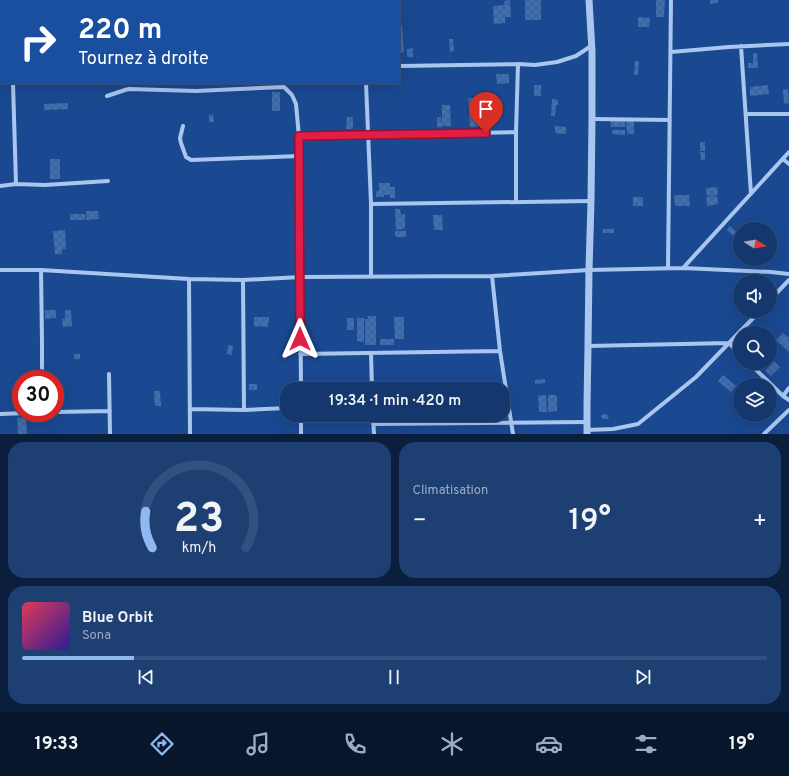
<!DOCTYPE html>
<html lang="fr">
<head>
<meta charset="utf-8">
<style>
	:root { --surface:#14376d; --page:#1d3f72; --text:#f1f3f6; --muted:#9dacc2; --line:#335180; --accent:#90b9f0 }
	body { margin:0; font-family:Overpass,sans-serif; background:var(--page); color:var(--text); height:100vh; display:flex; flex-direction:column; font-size:15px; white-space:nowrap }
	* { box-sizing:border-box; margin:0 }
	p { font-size:13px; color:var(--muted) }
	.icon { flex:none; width:22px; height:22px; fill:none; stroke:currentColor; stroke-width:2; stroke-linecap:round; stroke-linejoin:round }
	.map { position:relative; height:434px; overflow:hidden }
	.side { display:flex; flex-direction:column; gap:8px; padding:8px; background:#0b1e3c; flex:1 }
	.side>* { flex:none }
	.guide { position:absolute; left:0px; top:0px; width:400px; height:84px; box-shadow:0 4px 16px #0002,0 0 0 1px var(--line); background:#1a4fa0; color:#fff; overflow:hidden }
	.needle { width:26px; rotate:101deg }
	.tools { position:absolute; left:733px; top:222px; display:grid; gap:8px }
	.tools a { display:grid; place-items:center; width:44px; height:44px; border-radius:50%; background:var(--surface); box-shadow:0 4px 16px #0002,0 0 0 1px var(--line); font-size:20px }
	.speed { position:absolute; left:12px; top:370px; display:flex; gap:8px; font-size:20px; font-weight:700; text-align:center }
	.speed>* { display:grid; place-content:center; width:52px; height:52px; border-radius:50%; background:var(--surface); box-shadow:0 4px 16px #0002,0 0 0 1px var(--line); line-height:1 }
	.speed .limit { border:6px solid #d22; background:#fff; color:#111 }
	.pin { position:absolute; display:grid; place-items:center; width:34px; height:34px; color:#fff; margin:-41px -17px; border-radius:50% 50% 50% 0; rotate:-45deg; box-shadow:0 0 4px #0007 }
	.pin .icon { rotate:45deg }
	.me { position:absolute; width:44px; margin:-22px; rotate:0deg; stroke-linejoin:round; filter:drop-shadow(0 0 3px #0008) }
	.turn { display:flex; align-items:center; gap:14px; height:84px; padding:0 12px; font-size:18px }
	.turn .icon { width:52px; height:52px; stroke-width:2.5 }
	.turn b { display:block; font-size:28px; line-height:34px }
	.big { font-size:30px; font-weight:600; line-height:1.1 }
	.side .card { flex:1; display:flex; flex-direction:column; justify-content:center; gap:6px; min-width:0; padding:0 14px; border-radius:16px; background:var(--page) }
	.side .dial { align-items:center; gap:0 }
	.dial svg { height:104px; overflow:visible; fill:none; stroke:var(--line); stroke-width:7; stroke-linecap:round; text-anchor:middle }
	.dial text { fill:var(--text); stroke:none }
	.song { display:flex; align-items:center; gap:12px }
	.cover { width:48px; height:48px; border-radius:6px; background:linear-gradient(135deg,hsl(350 70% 55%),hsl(250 70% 35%)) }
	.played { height:4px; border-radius:2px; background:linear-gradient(90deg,var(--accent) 15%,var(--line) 15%) }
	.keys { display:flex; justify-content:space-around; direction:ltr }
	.heat { display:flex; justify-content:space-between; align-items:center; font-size:22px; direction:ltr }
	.side .tiles { flex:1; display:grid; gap:8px; grid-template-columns:1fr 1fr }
	.card:last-child { grid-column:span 2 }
	.trip { position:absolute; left:280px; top:382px; width:230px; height:40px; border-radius:16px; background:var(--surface); box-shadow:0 4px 16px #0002,0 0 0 1px var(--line); font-weight:600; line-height:40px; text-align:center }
	.dock { display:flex; height:64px; justify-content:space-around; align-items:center; background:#08162c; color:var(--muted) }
	.dock .icon { width:28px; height:28px }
	.dock .current { color:var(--accent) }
	.dock b { font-size:18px; color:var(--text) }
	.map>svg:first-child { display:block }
</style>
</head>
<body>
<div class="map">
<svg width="789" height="434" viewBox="0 0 789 434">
	<defs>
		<pattern id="building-cross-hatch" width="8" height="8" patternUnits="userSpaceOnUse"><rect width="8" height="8" fill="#3e70b7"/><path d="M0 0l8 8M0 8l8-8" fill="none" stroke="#465c7c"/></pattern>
	</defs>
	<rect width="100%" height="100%" fill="#1a4991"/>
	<path fill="url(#building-cross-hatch)" d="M510,0L511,17H505V23L494,24L493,6L505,5L504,1Z
		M525,0H541V20H525Z
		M656,0H665L664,17H656Z
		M710,0H718V3L710,4Z
		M638,17L650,18L649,27H638Z
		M399,25H402L404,52L399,53Z
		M449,39H453L454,51L450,52Z
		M413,48V57H407V49Z
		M753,53H757L758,68H748V63H753Z
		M635,61H639L638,75H634Z
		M496,74H509V83L497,84Z
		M534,85H541V96H534Z
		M768,85L769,94L750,96V87Z
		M788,89L789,103L784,104L783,90Z
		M272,92H280V111H272Z
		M468,98H479V101H474V121H480V126L470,127Z
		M552,99L558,100V105H556L555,116H551Z
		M475,102H479V113H475Z
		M68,103V109L44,110V104Z
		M442,105H450L451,126H442Z
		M213,114L214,122H209V115Z
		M347,117H353V129H346Z
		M437,117H441L442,127H437Z
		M610,121H625V127H611Z
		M626,121H634V134H627Z
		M555,126L566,127V134L555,133Z
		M612,130H625V135L612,134Z
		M700,142H705V151H700Z
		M700,152H705V160H701Z
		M50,159H60V179H50Z
		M379,183H390V187H395V198H390V195H384V197H376V191H379Z
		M717,187L718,195L707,196L706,188Z
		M674,195H689L690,206H675Z
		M717,196L718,204L707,206L706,197Z
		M633,197H643V206H633Z
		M395,209H400L401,215L405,214V229L396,230Z
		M86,211H98L99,219L86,220Z
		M70,214H85V220H70Z
		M433,215H442L443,230H434Z
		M730,226L739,234L736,238L727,230Z
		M603,229H614V233H603Z
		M65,230L66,249H62V254H55L53,231Z
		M395,231H406V237H395Z
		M45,310H56V318L45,319Z
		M65,310H71L72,326L63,327L62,319L65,318Z
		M368,316H376V345H365V319H368Z
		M254,317H269L268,327L254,326Z
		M394,317H404V339H395Z
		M347,318H354V330H347Z
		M357,318H364V342L357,341Z
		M783,333L789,338V352L776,340Z
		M380,339H394V345H380Z
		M228,345L233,346L232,355L227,354Z
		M74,354H80V359H74Z
		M774,361L780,367L771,376L765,371Z
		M723,375L736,386L731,392L718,381Z
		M545,379V383L535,384V380Z
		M249,384H257V390H249Z
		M154,391H160L161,406H155Z
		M546,395L547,412H539L538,396Z
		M548,395H557V411L548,412Z
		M55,400L63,401L62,405L55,404Z
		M602,414L609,415L608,419L601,418Z
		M26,417L27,434H18L17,418Z"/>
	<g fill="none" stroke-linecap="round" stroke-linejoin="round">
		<path stroke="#a9c6ef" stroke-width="4" d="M11,0V1
			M153,0L167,1L194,0
			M260,0H275
			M361,0L362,1
			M293,1V0
			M741,46L751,194
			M671,52L729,47L789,44
			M399,66L518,64L535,65L557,62L576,56L591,46
			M13,83L16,184
			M366,83L371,204V277
			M107,96L125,90L129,89L196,91L284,87L292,95L296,104L299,137L301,389
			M746,114H789
			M592,119L670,120
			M183,126L180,138L181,143L186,157L191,160L299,156
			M299,137L516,132
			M783,159L789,164
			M0,186L16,184L45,185L108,181
			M516,202V132L518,64
			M371,204L591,201
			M668,268L671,0
			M683,268L789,152
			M0,270H41L189,279L243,280L301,277L492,276L589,270L683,268L771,272L789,274
			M41,270L42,342V379
			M492,276L500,351L513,434
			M189,279L190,434
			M243,280L244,410
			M770,300L789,280
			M588,346L729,343L740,354
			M371,353L372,389
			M300,354L500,351
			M749,363L783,396L789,400
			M109,374L110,434
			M783,396L789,388
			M190,409L244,410L287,408
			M55,412L110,411
			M0,414L27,413
			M301,415V434
			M373,415L374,434
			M373,424L587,422
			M587,430L613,429L638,424L696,377L760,311
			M764,434L789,410"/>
		<path stroke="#a9c6ef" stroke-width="7" d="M587,434V406L588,346L589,270L591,201L592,119V51L589,0"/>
	</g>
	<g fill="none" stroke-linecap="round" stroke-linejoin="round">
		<defs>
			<path id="route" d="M300,339L299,136L486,133"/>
		</defs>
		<use href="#route" stroke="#92132f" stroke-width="10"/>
		<use href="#route" stroke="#e11d48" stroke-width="7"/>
	</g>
</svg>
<div class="tools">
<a><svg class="needle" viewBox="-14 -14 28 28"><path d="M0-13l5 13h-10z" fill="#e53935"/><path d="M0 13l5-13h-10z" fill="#9dacc2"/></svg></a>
<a><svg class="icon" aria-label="sound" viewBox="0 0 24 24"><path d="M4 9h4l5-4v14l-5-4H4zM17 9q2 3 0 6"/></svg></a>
<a><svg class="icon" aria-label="search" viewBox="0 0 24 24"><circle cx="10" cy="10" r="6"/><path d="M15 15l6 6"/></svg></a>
<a><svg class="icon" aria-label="layers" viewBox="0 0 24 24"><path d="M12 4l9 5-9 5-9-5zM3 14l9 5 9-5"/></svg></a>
</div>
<div class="speed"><div class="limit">30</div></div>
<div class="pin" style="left:486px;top:133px;background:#d93025"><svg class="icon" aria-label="arrive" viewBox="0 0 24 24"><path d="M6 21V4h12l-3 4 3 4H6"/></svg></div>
<svg class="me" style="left:300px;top:339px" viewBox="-20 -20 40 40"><path d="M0-17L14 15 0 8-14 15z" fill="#e11d48" stroke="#fff" stroke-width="4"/></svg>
<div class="trip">19:34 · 1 min · 420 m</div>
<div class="guide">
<div class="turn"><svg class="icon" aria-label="right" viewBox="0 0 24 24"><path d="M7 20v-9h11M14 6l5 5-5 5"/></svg><div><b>220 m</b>Tournez à droite</div></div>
</div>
</div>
<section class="side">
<div class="tiles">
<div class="card dial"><svg viewBox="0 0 100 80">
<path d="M14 69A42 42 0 1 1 86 69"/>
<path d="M14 69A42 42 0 0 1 9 41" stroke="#90b9f0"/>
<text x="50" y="56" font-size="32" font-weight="700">23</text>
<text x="50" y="72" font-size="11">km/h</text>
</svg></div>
<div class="card"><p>Climatisation</p>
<div class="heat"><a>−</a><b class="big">19°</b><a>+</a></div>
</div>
<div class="card">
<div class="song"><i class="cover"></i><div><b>Blue Orbit</b><p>Sona</p></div></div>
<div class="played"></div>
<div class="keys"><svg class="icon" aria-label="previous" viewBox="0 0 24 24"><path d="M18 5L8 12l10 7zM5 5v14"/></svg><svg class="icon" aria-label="pause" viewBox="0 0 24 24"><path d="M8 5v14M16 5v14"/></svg><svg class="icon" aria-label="next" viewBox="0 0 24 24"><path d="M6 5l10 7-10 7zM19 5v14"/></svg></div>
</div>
</div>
</section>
<nav class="dock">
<b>19:33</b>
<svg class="icon current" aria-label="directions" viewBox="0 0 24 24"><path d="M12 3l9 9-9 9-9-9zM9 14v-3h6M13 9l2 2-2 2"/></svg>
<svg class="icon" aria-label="music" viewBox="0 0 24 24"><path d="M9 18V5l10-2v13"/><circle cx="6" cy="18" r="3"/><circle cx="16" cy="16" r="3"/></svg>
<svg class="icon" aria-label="phone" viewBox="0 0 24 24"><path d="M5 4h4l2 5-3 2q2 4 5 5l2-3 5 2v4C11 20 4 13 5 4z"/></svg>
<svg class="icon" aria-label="climate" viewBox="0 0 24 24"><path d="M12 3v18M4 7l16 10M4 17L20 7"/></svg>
<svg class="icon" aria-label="car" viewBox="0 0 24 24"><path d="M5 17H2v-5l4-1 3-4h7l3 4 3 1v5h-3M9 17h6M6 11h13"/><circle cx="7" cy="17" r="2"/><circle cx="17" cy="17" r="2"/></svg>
<svg class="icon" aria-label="filters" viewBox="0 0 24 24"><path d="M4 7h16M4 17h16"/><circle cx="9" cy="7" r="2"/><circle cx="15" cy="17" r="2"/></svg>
<b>19°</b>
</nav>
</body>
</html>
